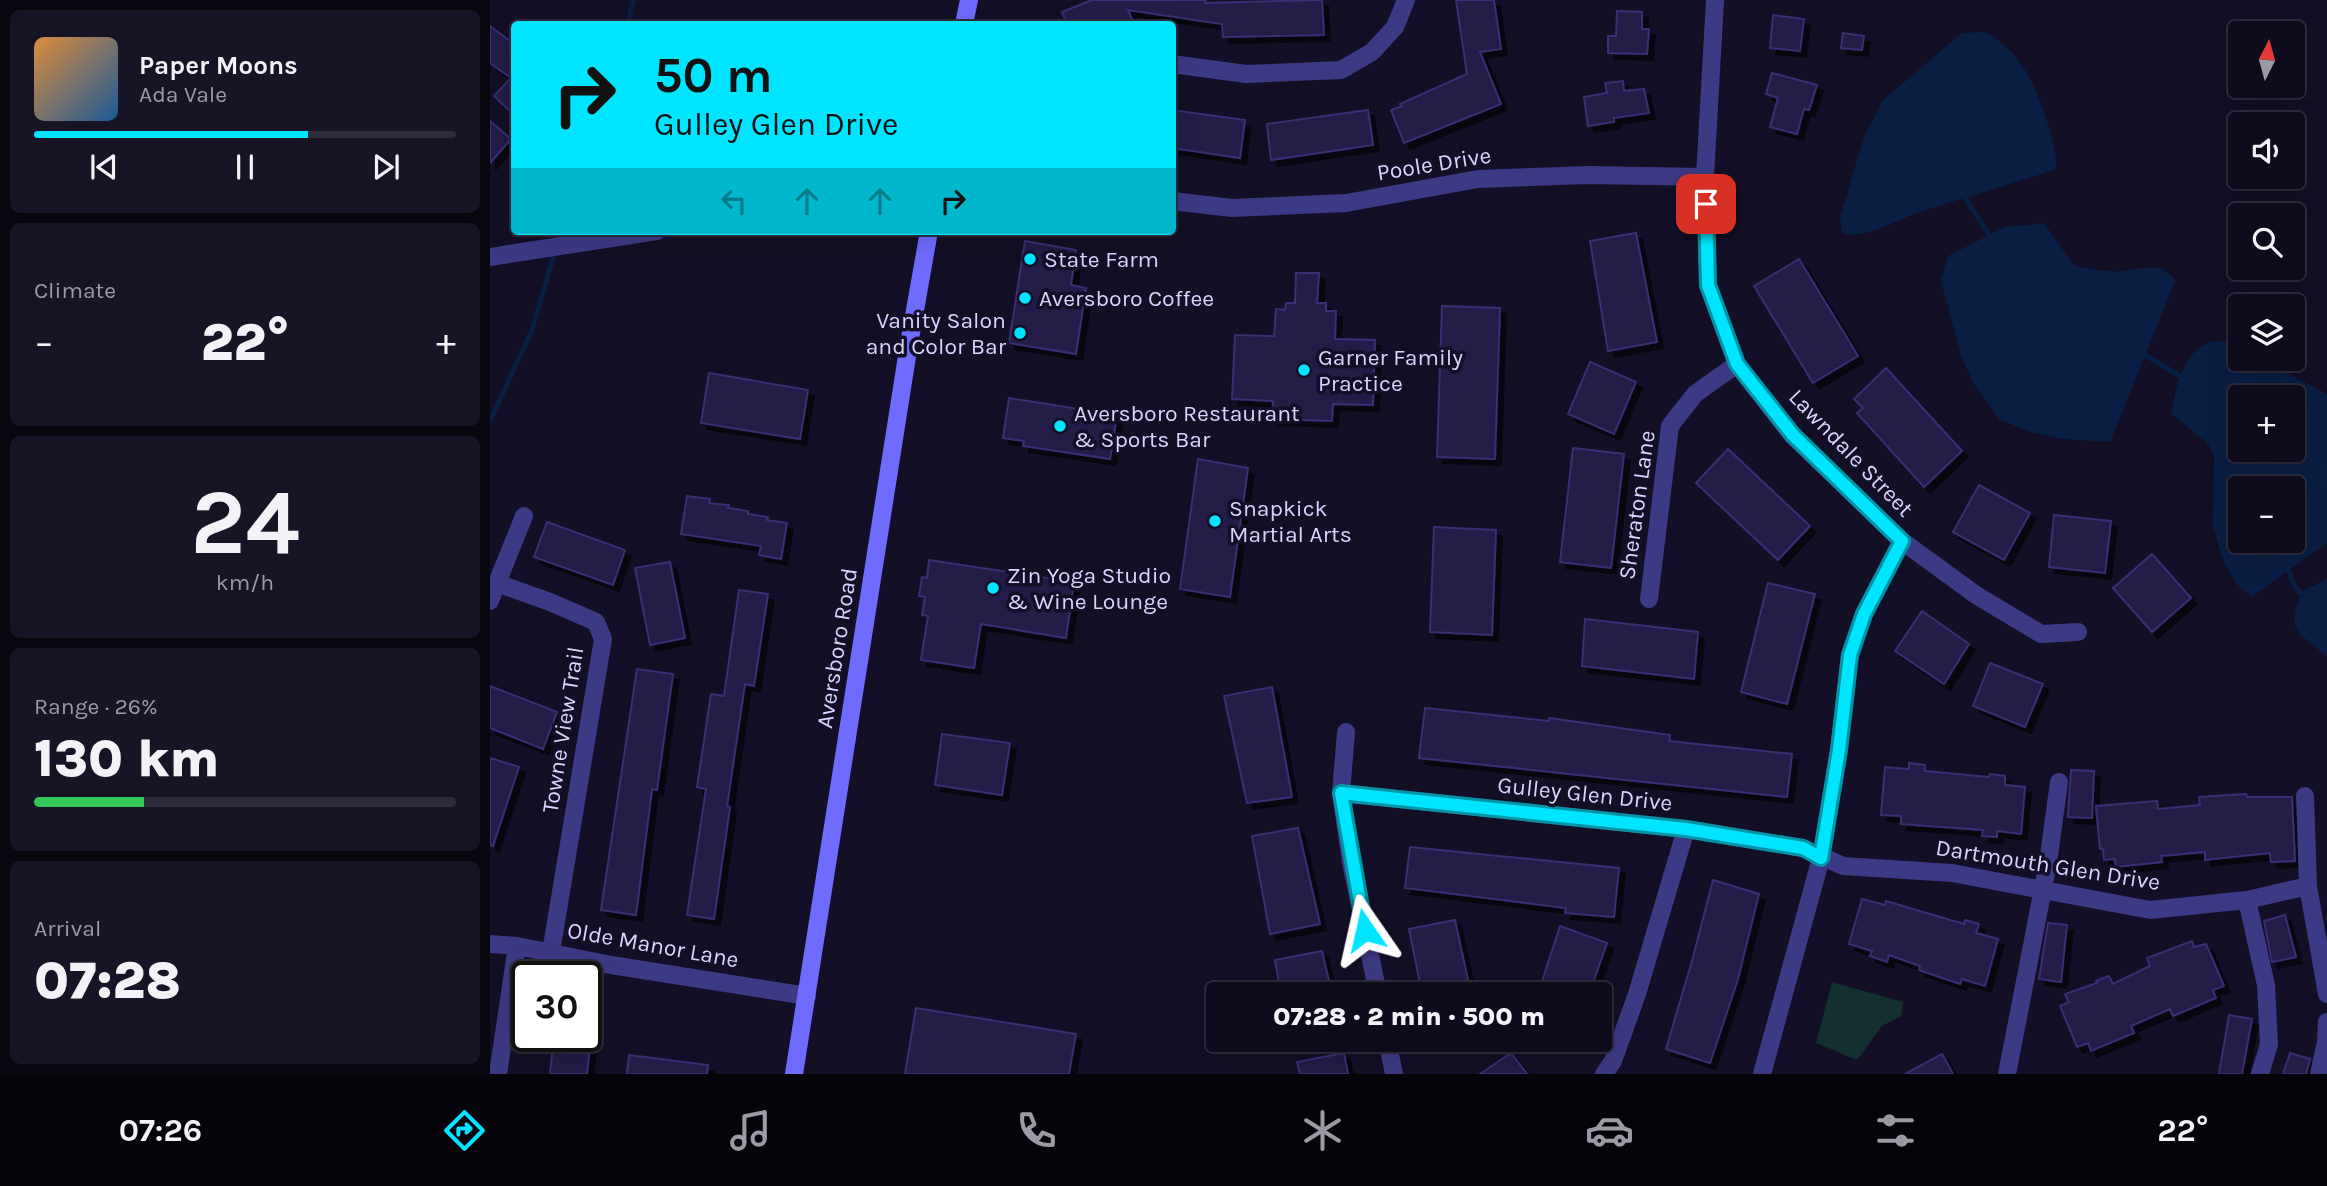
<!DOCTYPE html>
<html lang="en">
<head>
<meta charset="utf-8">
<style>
	:root { --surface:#0e0b1c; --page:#171425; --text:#f1f3f6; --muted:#9b9ba3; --line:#2e2b3b; --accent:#00e5ff }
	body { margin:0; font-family:Karla,sans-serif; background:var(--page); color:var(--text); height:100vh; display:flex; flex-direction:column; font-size:26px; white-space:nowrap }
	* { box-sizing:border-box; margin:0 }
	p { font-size:23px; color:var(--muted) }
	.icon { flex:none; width:38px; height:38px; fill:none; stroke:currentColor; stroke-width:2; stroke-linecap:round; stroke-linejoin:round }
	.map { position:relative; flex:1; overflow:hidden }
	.drawer { display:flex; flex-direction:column; gap:10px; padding:10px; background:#08060f; width:490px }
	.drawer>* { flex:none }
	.top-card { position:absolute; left:21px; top:21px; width:665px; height:214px; border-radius:7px; box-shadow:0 7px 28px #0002,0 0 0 2px var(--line); background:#00e5ff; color:#111; overflow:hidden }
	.needle { width:46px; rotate:6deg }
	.controls { position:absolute; left:1738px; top:21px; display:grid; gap:14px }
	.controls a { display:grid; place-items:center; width:77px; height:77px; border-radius:7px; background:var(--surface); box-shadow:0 7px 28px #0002,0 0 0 2px var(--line); font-size:35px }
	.speed { position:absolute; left:21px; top:961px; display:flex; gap:14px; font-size:35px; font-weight:700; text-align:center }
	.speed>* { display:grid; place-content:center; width:91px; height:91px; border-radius:50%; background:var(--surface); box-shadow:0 7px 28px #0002,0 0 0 2px var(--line); line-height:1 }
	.speed .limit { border:4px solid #111; border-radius:10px; background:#fff; color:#111 }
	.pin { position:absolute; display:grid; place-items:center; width:60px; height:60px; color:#fff; margin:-30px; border-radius:14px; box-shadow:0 4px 10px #0006 }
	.me { position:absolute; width:77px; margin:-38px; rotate:349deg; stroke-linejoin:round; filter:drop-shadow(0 0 5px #0008) }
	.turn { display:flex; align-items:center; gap:24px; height:147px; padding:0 28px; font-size:32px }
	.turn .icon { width:91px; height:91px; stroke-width:2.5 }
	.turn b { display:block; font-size:49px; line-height:60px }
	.lanes { display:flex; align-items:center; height:66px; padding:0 28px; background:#0003; justify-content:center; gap:35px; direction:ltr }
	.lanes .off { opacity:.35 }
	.big { font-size:52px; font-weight:800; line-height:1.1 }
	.drawer .widget { flex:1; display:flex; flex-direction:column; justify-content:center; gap:10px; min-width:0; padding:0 24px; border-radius:10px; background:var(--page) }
	.drawer .dial { align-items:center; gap:0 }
	.dial b { font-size:91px; line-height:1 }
	.song { display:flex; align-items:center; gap:21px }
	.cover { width:84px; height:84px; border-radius:10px; background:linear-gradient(135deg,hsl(30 70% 55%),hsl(210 70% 35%)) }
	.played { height:7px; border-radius:4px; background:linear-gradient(90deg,var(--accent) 65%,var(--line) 65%) }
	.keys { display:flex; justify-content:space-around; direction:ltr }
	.heat { display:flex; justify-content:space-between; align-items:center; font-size:38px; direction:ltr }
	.charge { height:10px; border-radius:5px; background:linear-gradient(90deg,#34c759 26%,var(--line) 0) }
	.trip { position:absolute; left:716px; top:982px; width:406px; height:70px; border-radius:7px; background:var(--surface); box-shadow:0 7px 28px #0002,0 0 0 2px var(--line); font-weight:800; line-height:70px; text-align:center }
	.tab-bar { display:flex; height:112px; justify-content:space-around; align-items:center; background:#06040b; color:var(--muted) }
	.tab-bar .icon { width:49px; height:49px }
	.tab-bar .selected { color:var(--accent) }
	.tab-bar b { font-size:32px; color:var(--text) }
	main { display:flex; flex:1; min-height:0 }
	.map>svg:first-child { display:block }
</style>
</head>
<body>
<main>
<section class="drawer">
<div class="widget">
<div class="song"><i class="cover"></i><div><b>Paper Moons</b><p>Ada Vale</p></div></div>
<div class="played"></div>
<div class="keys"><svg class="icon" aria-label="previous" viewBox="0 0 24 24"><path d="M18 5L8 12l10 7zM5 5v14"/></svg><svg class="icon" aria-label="pause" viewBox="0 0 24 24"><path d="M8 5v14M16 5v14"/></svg><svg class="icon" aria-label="next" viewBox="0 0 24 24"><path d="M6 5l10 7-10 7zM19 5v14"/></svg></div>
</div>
<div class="widget"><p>Climate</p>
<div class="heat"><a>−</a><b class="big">22°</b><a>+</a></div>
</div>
<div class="widget dial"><b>24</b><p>km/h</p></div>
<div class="widget"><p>Range · 26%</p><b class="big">130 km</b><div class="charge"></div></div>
<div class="widget"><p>Arrival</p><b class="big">07:28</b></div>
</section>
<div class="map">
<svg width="1837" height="1074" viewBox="0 0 1837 1074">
	<defs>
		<filter id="shadow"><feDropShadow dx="6" dy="6" stdDeviation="0" flood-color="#0009"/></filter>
	</defs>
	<rect width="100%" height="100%" fill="#130f26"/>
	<path fill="#12302f" d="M1342,982L1413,1002L1411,1016L1392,1026L1367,1060L1326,1043Z"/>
	<path fill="#0a1f44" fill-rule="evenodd" d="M1494,32C1509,39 1521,50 1531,64C1545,81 1569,147 1566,169C1522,184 1477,197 1433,211C1407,219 1385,235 1357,235L1352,232L1350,218L1374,137L1393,100L1472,33Z
		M1554,223L1583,264L1593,268L1626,272L1660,267L1671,268L1682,276L1685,281L1620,442L1572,439L1541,432L1510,420L1484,384L1471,356L1451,280L1458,256L1515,227Z
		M1742,341L1750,346V359H1770L1837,394V543L1761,597L1747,584L1734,563L1723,526L1724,456L1718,444L1681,413C1687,388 1691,353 1720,342C1726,340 1736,341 1742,341ZM1750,397H1802V450H1750ZM1750,488H1802V541H1750Z
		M1837,579V656C1808,633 1794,629 1813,591Z"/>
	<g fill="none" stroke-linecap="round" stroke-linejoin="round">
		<path stroke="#0a1f44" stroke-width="5" d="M138,24L143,0
			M1476,192V199L1501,238
			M1650,352L1690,376L1694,382
			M0,421L42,330L65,251
			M1796,565C1802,576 1803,591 1816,596"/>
	</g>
	<path fill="#241b47" stroke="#3b2d73" stroke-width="2" filter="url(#shadow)" d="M602,0H716L715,3L832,0L834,35L733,37L732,24L638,10L644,24H577L572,12Z
		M966,0H1004L1011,49L990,52L1011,104L914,143L901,110L912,106L910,104L977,74Z
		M1127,11L1152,12V29H1159L1157,54L1118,53V36H1126Z
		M1283,15L1314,19L1310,51L1280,48Z
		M0,26L24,44V115L4,96L21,78L0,63Z
		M1353,33L1374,36L1372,50L1351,48Z
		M1282,73L1327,85L1319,110L1314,109L1307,134L1280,127L1288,98L1276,94Z
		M1133,81L1134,91L1154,89L1159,113L1124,118V122L1098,126L1094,97L1117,93L1115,83Z
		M682,110L755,120L750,158L682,148Z
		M878,110L883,145L781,160L777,124Z
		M0,121L21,139L0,163Z
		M1146,233L1167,342L1118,351L1100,241Z
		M535,241L586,250L581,285L596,288L586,354L519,343Z
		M1309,259L1368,356L1323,383L1264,286Z
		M806,273H829L827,303H836V311H846L845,339L885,340L883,405L843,404L842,421L782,419L783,401L742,399L745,335L784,336L786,309L795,310L796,303H805Z
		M952,306L1010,308L1005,459L947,457Z
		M1100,362L1146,382L1124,434L1078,414Z
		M1396,368L1472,451L1434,487L1367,413L1373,408L1364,399Z
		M219,373L318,390L310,439L211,423Z
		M519,398L627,415L620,459L533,446L534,441L513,438Z
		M1083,448L1134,454L1121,568L1070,562Z
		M1238,449L1320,526L1288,560L1206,483Z
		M708,459L758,468L740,597L690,589Z
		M1489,485L1540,513L1514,560L1463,532Z
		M197,496L220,499L219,503L239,505L238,508L258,511V514L278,517L277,520L297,523L291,559L269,555L271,546L191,534Z
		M1564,515L1621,521L1615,573L1559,567Z
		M57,522L135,550L123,585L44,557Z
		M944,527L1006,530L1002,635L940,632Z
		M1662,554L1701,598L1662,632L1623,588Z
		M439,560L584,582L576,638L491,624L484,668L431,660L438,616L432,615L435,597L429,596L432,577L437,578Z
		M180,562L195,638L160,645L145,568Z
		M1278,583L1325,594L1297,704L1251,692Z
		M249,590L278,594L264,686L255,684L237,806L240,807L224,919L197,915L216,789L207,787L221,694L234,696Z
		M1432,611L1479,644L1454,684L1405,651Z
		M1095,619L1208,632L1204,679L1092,666Z
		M1500,663L1553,684L1535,727L1483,706Z
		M147,669L183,674L167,790L162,789L146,915L111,910Z
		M0,686L67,712L53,749L0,728Z
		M782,687L802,797L757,803L734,696Z
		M935,708L1059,721V718L1180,735L1179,741L1302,754L1297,797L929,758Z
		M452,734L520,743L512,795L445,785Z
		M0,758L29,767L3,846L0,845Z
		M1419,763L1435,765V771L1499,777L1500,774L1515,776V785L1535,787L1531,834L1507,831V837L1492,836L1493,830L1411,824V816L1391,815L1395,767L1419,769Z
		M1581,770L1604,771L1602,818L1578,817Z
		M1756,794L1757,797H1802L1805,861L1781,862L1780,853L1715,860V852L1671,856L1672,862L1626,867L1625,859L1614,860L1613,849H1610L1606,806L1667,801L1668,809L1710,805L1709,797Z
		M808,828L830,924L780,934L762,836Z
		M920,847L1129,868L1124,917L1075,913L1076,908L915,888Z
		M1223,880L1269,894L1248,979L1220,1063L1176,1049L1202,961Z
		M1372,899L1395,905L1396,901L1474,924L1475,920L1489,924L1486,933L1508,939L1495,986L1472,979L1470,984L1429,970L1430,966L1399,955L1397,962L1380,956L1382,951L1359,944Z
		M1795,915L1806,957L1782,962L1774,921Z
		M965,920L981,994H932L919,929Z
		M1558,923L1577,925L1571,982L1549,979Z
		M1070,926L1117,943L1099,994H1048Z
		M1702,941L1704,947L1716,944L1734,986L1723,990L1726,998L1683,1016L1680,1009L1641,1026L1644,1033L1601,1051L1598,1043L1587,1047L1570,1006L1579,1002L1575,994L1607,983L1606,981L1619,976L1623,984L1660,966L1657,958Z
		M832,951L842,994H791L785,960Z
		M426,1008L586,1034L579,1074H415Z
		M1739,1015L1762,1019L1752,1074H1729Z
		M64,1036H101L97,1074H60Z
		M854,1053L858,1074H810L807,1062Z
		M1021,1053L1037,1074H990Z
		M1800,1053L1820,1059L1816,1074H1793Z
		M1452,1054L1463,1074H1415Z
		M139,1055L218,1065L217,1074H137Z"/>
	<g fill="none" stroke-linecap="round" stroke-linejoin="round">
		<path stroke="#3d3a85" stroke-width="18" d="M1225,0L1215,177L1218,285L1247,364L1302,435L1412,541L1486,595L1551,634L1588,632
			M682,64L756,74L851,70L882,52L905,27L916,0
			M682,201L742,208L856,203L988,179L1098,175L1215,177
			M0,257L167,231
			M34,516L7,583L60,602L106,622L113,639L61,952
			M1159,599L1180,426L1205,394L1247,364
			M0,601L7,583
			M856,732L851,793L861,862L888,994
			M851,793L1196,829L1313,848L1353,866L1462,873L1660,910L1757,900L1818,886
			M1815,796L1818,886L1837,994
			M1757,900L1776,985L1779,1044L1770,1074
			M0,944L27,946L121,965L317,996
			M897,1040L904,1074
			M8,1074L27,946
			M1114,1074L1123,1061L1147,994L1196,829
			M1272,1074L1331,858L1349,750L1360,655L1374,614L1412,541
			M1517,1074L1558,863L1569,782
			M1829,1074L1836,1042L1837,1022"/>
		<path stroke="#6f6bff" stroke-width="18" d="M474,24L479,0
			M304,1074L418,350L439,231"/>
	</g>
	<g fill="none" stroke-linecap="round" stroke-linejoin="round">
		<defs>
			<path id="route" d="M875,930L851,793L1196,829L1313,848L1331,858L1349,750L1360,655L1374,614L1412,541L1303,435L1247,364L1218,285L1216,204"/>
		</defs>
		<use href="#route" stroke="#0095a6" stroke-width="18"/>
		<use href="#route" stroke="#00e5ff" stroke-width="12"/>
	</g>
	<g fill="#00e5ff" stroke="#130f26" stroke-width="2.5">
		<circle cx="540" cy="259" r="7"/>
		<circle cx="535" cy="298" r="7"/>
		<circle cx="530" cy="333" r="7"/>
		<circle cx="814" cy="370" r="7"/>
		<circle cx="570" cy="426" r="7"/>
		<circle cx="725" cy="521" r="7"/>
		<circle cx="503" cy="588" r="7"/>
	</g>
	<g text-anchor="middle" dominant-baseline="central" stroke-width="7" stroke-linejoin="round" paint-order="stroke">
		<g font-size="23" fill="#d9d4ff" stroke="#130f26">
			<text transform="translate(944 164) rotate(-9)">Poole Drive</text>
			<text transform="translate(1361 453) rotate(46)">Lawndale Street</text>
			<text transform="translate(1147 505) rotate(-82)">Sheraton Lane</text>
			<text transform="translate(347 648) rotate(-81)">Aversboro Road</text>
			<text transform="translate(73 730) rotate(-81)">Towne View Trail</text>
			<text transform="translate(1095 794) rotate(6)">Gulley Glen Drive</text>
			<text transform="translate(1558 865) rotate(9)">Dartmouth Glen Drive</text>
			<text transform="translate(163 945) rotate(10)">Olde Manor Lane</text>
		</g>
		<g font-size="23" fill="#d9d4ff" stroke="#130f26" text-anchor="start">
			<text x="554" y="259">State Farm</text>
			<text x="549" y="298">Aversboro Coffee</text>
			<text x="516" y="320" text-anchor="end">Vanity Salon<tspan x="516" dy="26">and Color Bar</tspan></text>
			<text x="828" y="357">Garner Family<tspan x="828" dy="26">Practice</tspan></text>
			<text x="584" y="413">Aversboro Restaurant<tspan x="584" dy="26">&amp; Sports Bar</tspan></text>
			<text x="739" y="508">Snapkick<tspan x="739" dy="26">Martial Arts</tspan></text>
			<text x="517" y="575">Zin Yoga Studio<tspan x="517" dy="26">&amp; Wine Lounge</tspan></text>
		</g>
	</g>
</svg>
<div class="controls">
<a><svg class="needle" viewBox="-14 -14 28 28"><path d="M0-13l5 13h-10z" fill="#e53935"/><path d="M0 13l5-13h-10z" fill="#9b9ba3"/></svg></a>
<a><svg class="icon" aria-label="sound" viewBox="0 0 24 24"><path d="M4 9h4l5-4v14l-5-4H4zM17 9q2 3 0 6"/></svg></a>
<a><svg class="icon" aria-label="search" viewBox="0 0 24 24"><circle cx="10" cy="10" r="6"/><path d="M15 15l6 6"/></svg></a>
<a><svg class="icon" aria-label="layers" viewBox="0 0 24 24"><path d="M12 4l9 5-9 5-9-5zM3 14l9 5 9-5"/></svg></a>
<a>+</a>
<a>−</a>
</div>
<div class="speed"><div class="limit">30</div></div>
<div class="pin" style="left:1216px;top:204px;background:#d93025"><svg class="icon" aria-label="arrive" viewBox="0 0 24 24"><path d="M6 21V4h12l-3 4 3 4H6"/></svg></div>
<svg class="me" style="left:875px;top:930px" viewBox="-20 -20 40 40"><path d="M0-17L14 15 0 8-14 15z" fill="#00e5ff" stroke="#fff" stroke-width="4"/></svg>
<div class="trip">07:28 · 2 min · 500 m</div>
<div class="top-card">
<div class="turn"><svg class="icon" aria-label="right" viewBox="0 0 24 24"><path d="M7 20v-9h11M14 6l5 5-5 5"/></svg><div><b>50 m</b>Gulley Glen Drive</div></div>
<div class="lanes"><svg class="icon off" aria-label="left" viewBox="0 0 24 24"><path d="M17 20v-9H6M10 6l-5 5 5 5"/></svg><svg class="icon off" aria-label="ahead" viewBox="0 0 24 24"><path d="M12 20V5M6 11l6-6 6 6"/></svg><svg class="icon off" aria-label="ahead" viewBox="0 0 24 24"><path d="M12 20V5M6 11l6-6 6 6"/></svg><svg class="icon" aria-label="right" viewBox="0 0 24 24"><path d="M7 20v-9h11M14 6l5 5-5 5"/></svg></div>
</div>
</div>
</main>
<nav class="tab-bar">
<b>07:26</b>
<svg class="icon selected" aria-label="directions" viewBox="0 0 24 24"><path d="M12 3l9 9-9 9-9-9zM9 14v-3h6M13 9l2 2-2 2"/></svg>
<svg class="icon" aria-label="music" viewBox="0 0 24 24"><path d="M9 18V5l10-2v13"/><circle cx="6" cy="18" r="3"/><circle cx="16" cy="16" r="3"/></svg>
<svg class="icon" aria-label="phone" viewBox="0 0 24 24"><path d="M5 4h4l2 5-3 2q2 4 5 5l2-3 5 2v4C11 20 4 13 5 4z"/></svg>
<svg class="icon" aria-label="climate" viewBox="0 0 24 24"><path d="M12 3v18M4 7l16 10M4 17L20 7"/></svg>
<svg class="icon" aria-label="car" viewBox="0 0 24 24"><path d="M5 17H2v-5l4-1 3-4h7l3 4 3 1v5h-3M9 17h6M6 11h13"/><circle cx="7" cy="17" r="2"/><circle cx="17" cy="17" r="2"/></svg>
<svg class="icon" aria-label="filters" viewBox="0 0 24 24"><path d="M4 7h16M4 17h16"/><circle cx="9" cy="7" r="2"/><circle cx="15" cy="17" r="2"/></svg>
<b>22°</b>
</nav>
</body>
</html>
